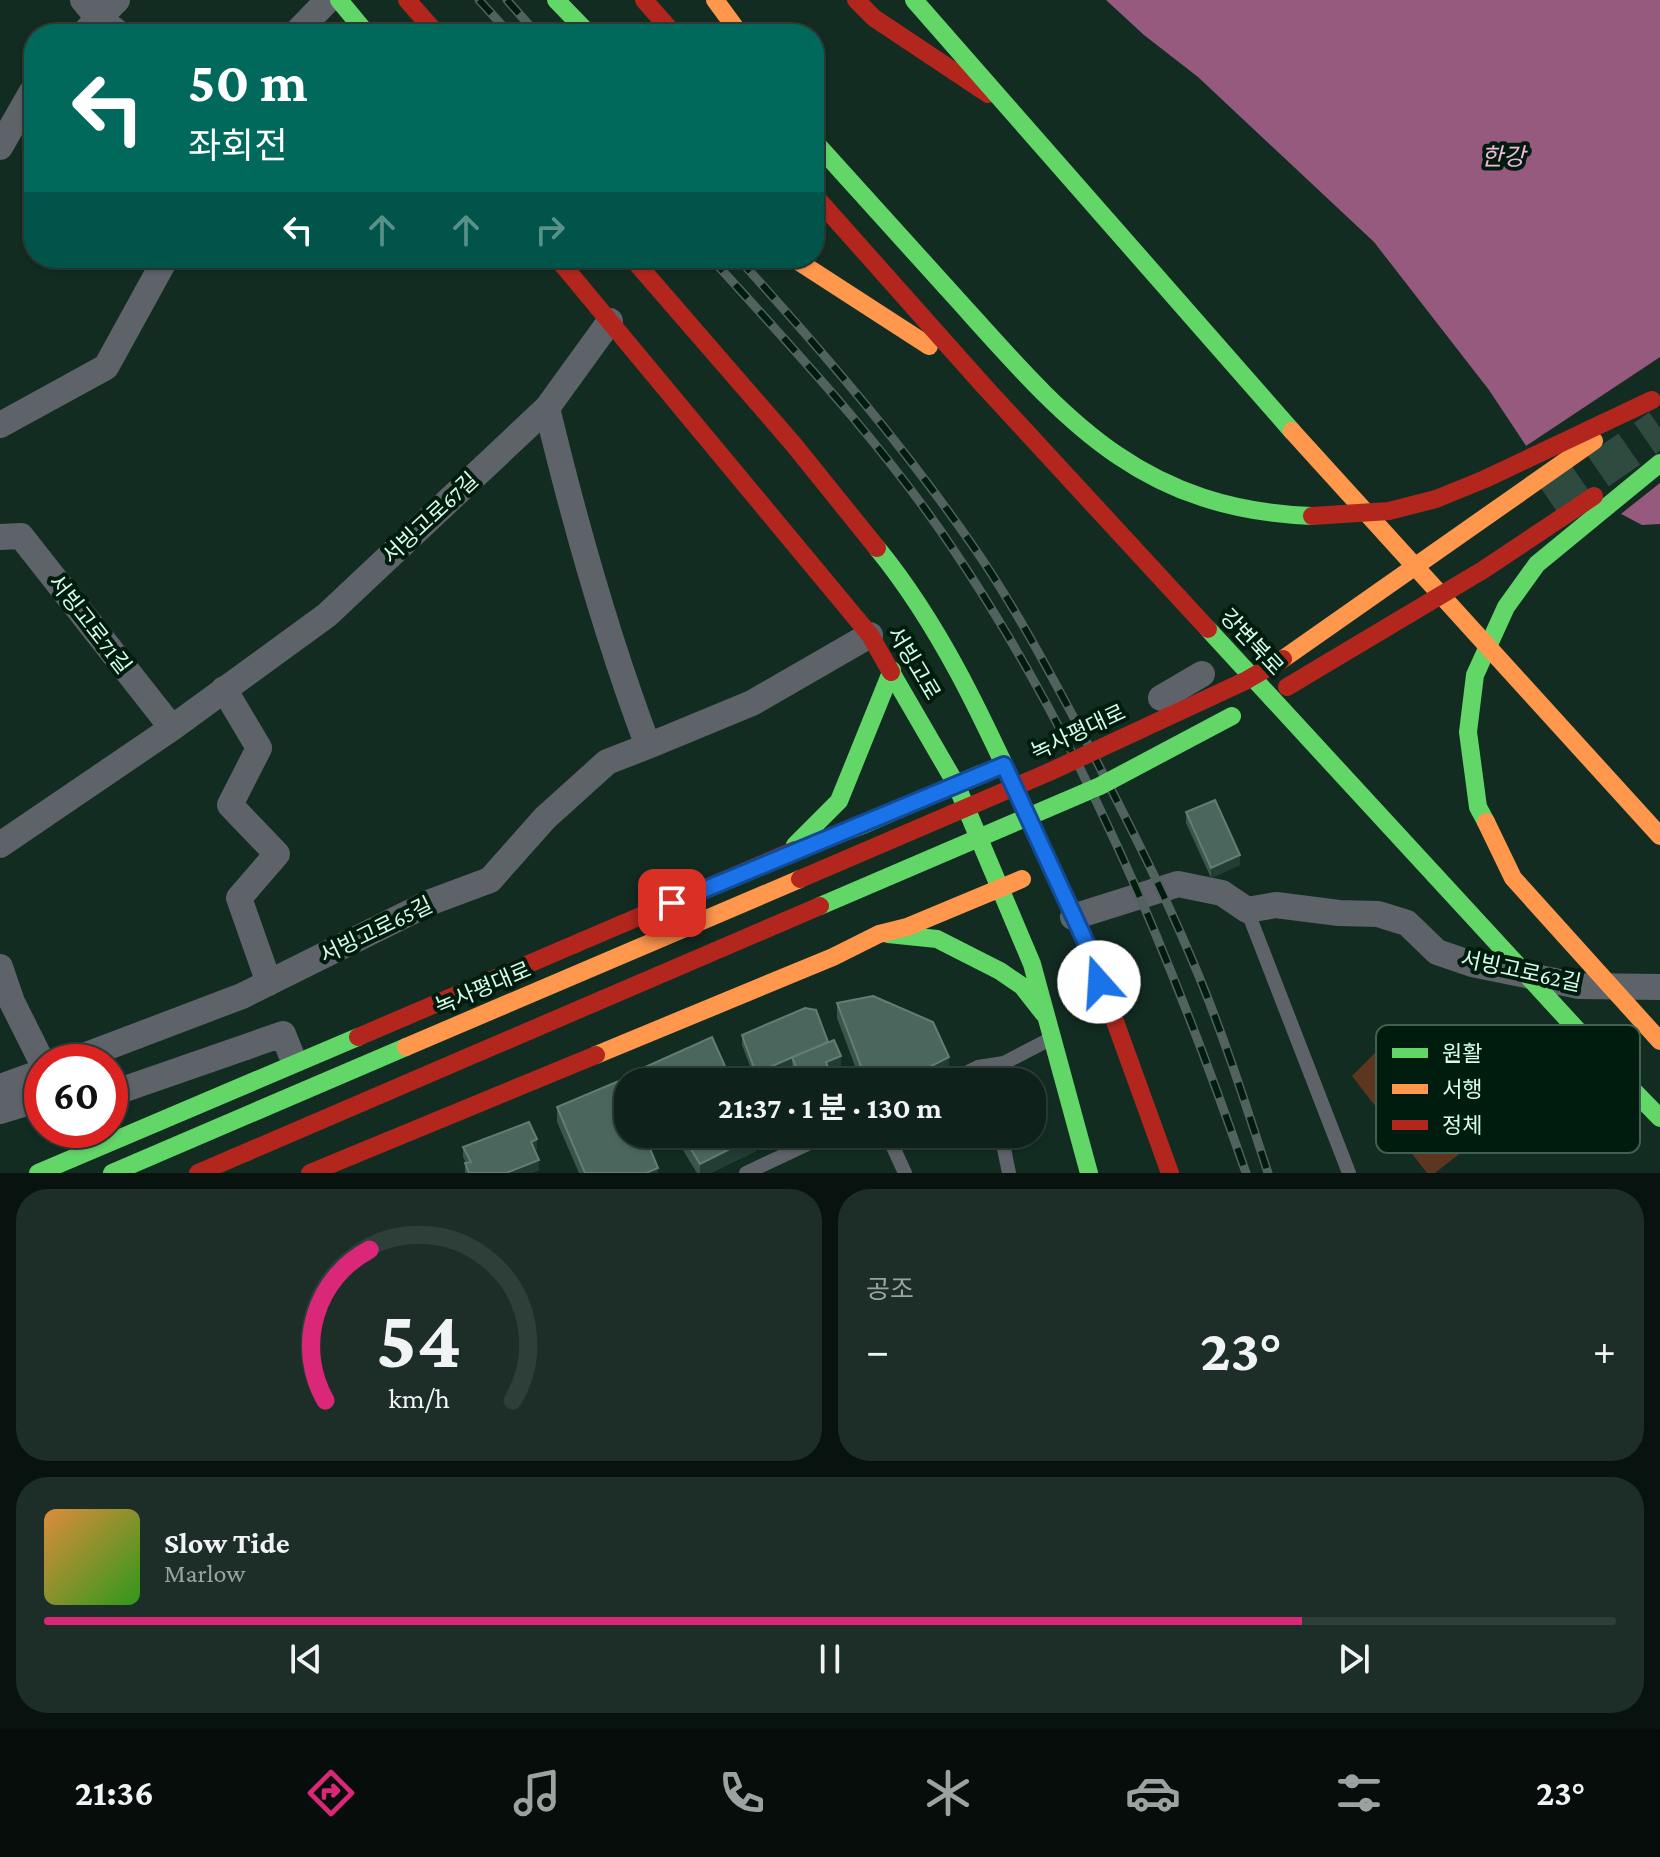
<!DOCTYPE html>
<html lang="ko">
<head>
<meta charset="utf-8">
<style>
	:root { --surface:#0e211a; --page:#1c2e27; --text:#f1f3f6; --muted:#9ba3a2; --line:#2e3e39; --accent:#db2777 }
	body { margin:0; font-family:"Crimson Pro","Noto Sans KR",serif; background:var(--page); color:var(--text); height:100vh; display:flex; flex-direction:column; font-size:30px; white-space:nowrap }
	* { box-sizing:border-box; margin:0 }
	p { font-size:26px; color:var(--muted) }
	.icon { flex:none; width:44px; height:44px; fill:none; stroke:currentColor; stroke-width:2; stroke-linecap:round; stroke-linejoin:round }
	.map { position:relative; height:1173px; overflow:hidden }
	.panel { display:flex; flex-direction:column; gap:16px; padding:16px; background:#08120e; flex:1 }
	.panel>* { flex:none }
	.banner { position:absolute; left:24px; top:24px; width:800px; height:244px; border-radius:32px; box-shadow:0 2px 6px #0004,0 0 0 2px var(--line); background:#00695c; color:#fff; overflow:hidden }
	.speed { position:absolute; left:24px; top:1044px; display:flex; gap:16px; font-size:40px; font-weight:700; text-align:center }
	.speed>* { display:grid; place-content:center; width:104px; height:104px; border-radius:50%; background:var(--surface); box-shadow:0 2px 6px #0004,0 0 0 2px var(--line); line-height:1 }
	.speed .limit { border:12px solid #d22; background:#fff; color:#111 }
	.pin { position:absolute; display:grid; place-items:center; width:68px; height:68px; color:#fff; margin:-34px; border-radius:16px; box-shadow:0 4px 12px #0006 }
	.me { position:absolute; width:88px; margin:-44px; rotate:341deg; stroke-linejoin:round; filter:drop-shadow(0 0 6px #0008) }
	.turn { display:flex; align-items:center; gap:28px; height:168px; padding:0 32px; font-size:36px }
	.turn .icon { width:104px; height:104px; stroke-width:2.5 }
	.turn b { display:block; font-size:56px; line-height:68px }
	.lanes { display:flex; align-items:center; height:76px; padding:0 32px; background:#0003; justify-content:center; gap:40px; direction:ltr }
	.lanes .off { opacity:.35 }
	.big { font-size:60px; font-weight:700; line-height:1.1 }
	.panel .card { flex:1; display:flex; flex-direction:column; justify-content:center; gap:12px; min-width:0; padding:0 28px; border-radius:32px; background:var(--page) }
	.panel .dial { align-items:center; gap:0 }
	.dial svg { height:208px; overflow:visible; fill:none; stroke:var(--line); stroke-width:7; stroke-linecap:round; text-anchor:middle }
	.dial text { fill:var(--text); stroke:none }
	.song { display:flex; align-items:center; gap:24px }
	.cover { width:96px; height:96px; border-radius:12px; background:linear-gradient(135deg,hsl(30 70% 55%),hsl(110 70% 35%)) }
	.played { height:8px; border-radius:4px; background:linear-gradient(90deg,var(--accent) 80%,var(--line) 80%) }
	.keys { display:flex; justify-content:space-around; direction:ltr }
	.heat { display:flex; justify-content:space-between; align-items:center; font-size:44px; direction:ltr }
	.panel .tiles { flex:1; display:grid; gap:16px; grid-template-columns:1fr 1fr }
	.card:last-child { grid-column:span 2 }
	.trip { position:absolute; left:614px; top:1068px; width:432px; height:80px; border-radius:32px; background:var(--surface); box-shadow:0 2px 6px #0004,0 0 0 2px var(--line); font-weight:700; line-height:80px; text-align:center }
	.tabs { display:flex; height:128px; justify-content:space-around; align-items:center; background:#060d0a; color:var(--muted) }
	.tabs .icon { width:56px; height:56px }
	.tabs .active { color:var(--accent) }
	.tabs b { font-size:36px; color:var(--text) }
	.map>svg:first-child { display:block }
</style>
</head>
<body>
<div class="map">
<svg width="1660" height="1173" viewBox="0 0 1660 1173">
	<rect width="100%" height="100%" fill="#122c22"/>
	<path fill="#5e351f" d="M1399,1029L1435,1055L1500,1122L1435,1173H1427L1352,1076Z"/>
	<path fill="#975a7f" d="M1106,0H1660V524L1642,525L1544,473L1489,390L1374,242L1198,77L1144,35Z"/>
	<path fill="#122c22" d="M1660,357V483L1617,517L1542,476L1523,448Z"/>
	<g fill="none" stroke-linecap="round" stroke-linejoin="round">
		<path stroke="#2f4b40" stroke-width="38" stroke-dasharray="38 19" stroke-linecap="butt" d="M1551,503L1660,428"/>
		<path stroke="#5e6269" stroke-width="14" d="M1247,910L1349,1173
			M948,1082L978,1067L1004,1063L1050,1039
			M887,1134L905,1173
			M1001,1134L1009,1173
			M746,1173L829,1134"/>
		<path stroke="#5e6269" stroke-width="26" d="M83,0L98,18L120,34
			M83,34L117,0
			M295,34L328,0
			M0,147L34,88
			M0,425L106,367L166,258
			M0,537L21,536L172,728
			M224,689L259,748L230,805L277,854L239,898L269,983
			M1161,698L1202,674
			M648,746L752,703L870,635
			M0,845L172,728L327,615L547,408L610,321
			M1073,917L1178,884L1222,893L1247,910L1276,905L1339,913L1378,914L1407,923L1437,952L1472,964L1579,986L1660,987
			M0,967L12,1002L42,1062
			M68,1062L242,996L431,902L490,880L545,818L607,762L648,746C606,635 575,524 547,408
			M0,1087L42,1072
			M110,1091L122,1090L283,1034L291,1054
			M0,1111L42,1098"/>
		<path stroke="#63d668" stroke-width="18" d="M339,0L367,34
			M556,0L589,34
			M814,141L946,287
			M877,548C948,635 992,739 1039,840
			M891,672L956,784L1032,964L1089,1173
			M795,845L839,801L892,670
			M795,850L863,825L980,774
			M888,934L937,939L1000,971L1022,986L1044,1014
			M1628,1085L1660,1118
			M38,1173L358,1037"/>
		<path stroke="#ff974d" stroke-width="18" d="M715,0L740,34
			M793,258L929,346
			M596,1055L833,957L879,934L907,927L1022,879"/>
		<path stroke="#b3261e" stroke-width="18" d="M407,0L437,34
			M644,0L674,34
			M856,0L874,18L988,94
			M814,195L983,385
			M557,258L870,635L891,672
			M632,258L794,445L877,548
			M1039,840L1088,947L1170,1173
			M358,1037L795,850
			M310,1173L596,1055"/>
		<defs>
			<path id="rail" d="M479,0L510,34
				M507,0L537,34
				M711,258C795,351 881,442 951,546C1081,738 1170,954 1246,1173
				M738,258C823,352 904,446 975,549C1015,607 1049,671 1082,733C1121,808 1160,883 1193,962C1222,1030 1245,1102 1268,1173"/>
		</defs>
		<use href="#rail" stroke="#52625e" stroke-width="9"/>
		<use href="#rail" stroke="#001c0f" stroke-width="6" stroke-dasharray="18" stroke-linecap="butt"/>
		<path stroke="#63d668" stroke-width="18" d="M914,0L1292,431
			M946,287C1058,410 1131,509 1312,516
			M1208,629L1628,1085
			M1486,822L1478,807L1468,732L1475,675L1506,607L1537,564L1660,463
			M820,906L1100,786L1232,716
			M112,1173L406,1047"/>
		<path stroke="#ff974d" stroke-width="18" d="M1292,431L1660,836
			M1283,659L1594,441
			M1486,822L1513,878L1660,1041
			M406,1047L800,879"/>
		<path stroke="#b3261e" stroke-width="18" d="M983,385L1208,629
			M1312,516L1389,511L1436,499L1485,479L1652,400
			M1287,687L1483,570L1594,496
			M800,879L1047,773L1245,681L1283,659
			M198,1173L820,906"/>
	</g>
	<path fill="#3b554c" d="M1186,812L1240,865L1211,878L1186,823Z
		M837,1003L949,1072L929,1082H861L837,1018Z
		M742,1035L841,1082H792V1068L756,1082L742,1045Z
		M643,1068L732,1082H643Z
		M557,1107L658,1173H579L557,1122Z
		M673,1134H755L756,1151L711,1173H697Z
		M463,1147L537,1149L534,1150L539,1170L531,1173H465V1163H466L463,1157Z"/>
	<path fill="#233d34" d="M1240,855V865L1211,878V868Z
		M841,1056V1082H826V1062Z
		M949,1057V1072L929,1082H900Z
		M792,1058V1068L756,1082V1073Z
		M756,1136V1151L711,1173H700V1164Z
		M537,1139V1149L531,1152V1142Z
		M539,1160V1170L531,1173H506Z
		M658,1168V1173H646Z"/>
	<path fill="#4b675d" stroke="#617e73" stroke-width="2" d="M1215,800L1240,855L1211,868L1186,812Z
		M873,996L933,1022L949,1057L900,1082H867L837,1003Z
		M805,1008L816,1010L828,1042L756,1073L742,1035Z
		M712,1037L732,1082H651L643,1068Z
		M834,1040L841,1056L826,1062L834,1082H802L792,1057Z
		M621,1080L628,1097V1134H644L658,1168L646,1173H585L557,1107Z
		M529,1122L537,1139L531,1142L539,1160L506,1173H469L465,1163L471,1162L463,1147Z
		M682,1134H755L756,1136L700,1164Z"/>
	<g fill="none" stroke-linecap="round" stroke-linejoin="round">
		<defs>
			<path id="route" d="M672,903L1004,765L1088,947L1099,982"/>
		</defs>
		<use href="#route" stroke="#114b97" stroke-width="20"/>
		<use href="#route" stroke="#1a73e8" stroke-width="14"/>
	</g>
	<g text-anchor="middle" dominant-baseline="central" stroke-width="8" stroke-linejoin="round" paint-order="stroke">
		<g font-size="22" fill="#d6fdea" stroke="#001c0f">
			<text transform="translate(430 518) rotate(-43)">서빙고로67길</text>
			<text transform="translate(90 624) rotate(52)">서빙고로71길</text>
			<text transform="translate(1252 642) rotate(47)">강변북로</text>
			<text transform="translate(914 663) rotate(59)">서빙고로</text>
			<text transform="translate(1078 732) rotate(-25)">녹사평대로</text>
			<text transform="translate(376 930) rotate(-26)">서빙고로65길</text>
			<text transform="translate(1521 971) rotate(12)">서빙고로62길</text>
			<text transform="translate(483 988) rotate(-23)">녹사평대로</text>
		</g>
		<g font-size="24" font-style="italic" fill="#f4b9da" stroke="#001c0f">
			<text x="1503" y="156">한강</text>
		</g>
	</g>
	<rect x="1376" y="1025" width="264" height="128" rx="12" fill="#001c0f" stroke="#406051" stroke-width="2"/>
	<rect x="1392" y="1048" width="36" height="10" fill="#63d668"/>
	<rect x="1392" y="1084" width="36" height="10" fill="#ff974d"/>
	<rect x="1392" y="1120" width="36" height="10" fill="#b3261e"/>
	<g font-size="22" fill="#d6fdea">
		<text x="1442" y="1061">원활</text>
		<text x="1442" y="1097">서행</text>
		<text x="1442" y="1133">정체</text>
	</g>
</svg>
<div class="speed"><div class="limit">60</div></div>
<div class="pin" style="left:672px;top:903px;background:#d93025"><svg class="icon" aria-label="arrive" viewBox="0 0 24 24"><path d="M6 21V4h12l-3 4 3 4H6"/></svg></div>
<svg class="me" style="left:1099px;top:982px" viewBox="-20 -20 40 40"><circle r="19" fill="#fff"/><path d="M0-13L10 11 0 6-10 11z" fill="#1a73e8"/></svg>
<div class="trip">21:37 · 1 분 · 130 m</div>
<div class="banner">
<div class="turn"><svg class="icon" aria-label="left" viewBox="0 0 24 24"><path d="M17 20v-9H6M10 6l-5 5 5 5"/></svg><div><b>50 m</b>좌회전</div></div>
<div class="lanes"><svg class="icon" aria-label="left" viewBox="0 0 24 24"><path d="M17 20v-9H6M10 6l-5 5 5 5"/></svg><svg class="icon off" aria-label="ahead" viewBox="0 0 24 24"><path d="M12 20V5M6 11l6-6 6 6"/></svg><svg class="icon off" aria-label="ahead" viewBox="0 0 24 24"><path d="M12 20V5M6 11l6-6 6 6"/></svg><svg class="icon off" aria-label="right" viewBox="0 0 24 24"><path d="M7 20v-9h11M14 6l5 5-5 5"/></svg></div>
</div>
</div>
<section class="panel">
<div class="tiles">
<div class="card dial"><svg viewBox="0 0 100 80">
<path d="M14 69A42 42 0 1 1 86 69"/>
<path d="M14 69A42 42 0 0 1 31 11" stroke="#db2777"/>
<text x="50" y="56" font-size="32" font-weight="700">54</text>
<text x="50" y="72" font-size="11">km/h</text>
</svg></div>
<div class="card"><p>공조</p>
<div class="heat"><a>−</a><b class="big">23°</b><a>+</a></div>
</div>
<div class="card">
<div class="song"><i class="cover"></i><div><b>Slow Tide</b><p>Marlow</p></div></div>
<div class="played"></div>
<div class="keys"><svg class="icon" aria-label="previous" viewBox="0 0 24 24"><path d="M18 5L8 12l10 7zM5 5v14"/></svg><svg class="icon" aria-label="pause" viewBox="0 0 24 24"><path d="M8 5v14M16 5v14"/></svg><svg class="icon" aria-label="next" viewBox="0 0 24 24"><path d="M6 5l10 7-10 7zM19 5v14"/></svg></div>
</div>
</div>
</section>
<nav class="tabs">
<b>21:36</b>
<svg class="icon active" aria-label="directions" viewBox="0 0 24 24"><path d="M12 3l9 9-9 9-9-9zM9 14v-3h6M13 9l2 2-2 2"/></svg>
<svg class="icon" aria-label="music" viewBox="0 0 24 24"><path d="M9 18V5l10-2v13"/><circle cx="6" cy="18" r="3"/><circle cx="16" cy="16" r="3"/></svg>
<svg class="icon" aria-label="phone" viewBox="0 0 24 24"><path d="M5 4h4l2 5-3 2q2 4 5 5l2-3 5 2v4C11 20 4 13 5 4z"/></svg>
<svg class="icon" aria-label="climate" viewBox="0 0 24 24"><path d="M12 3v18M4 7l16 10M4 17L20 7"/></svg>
<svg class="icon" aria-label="car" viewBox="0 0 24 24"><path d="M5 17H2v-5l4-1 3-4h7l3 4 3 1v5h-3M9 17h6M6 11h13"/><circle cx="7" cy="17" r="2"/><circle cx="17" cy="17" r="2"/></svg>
<svg class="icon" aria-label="filters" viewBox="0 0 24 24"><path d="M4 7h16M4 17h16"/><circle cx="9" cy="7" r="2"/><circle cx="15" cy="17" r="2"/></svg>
<b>23°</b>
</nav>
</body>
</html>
